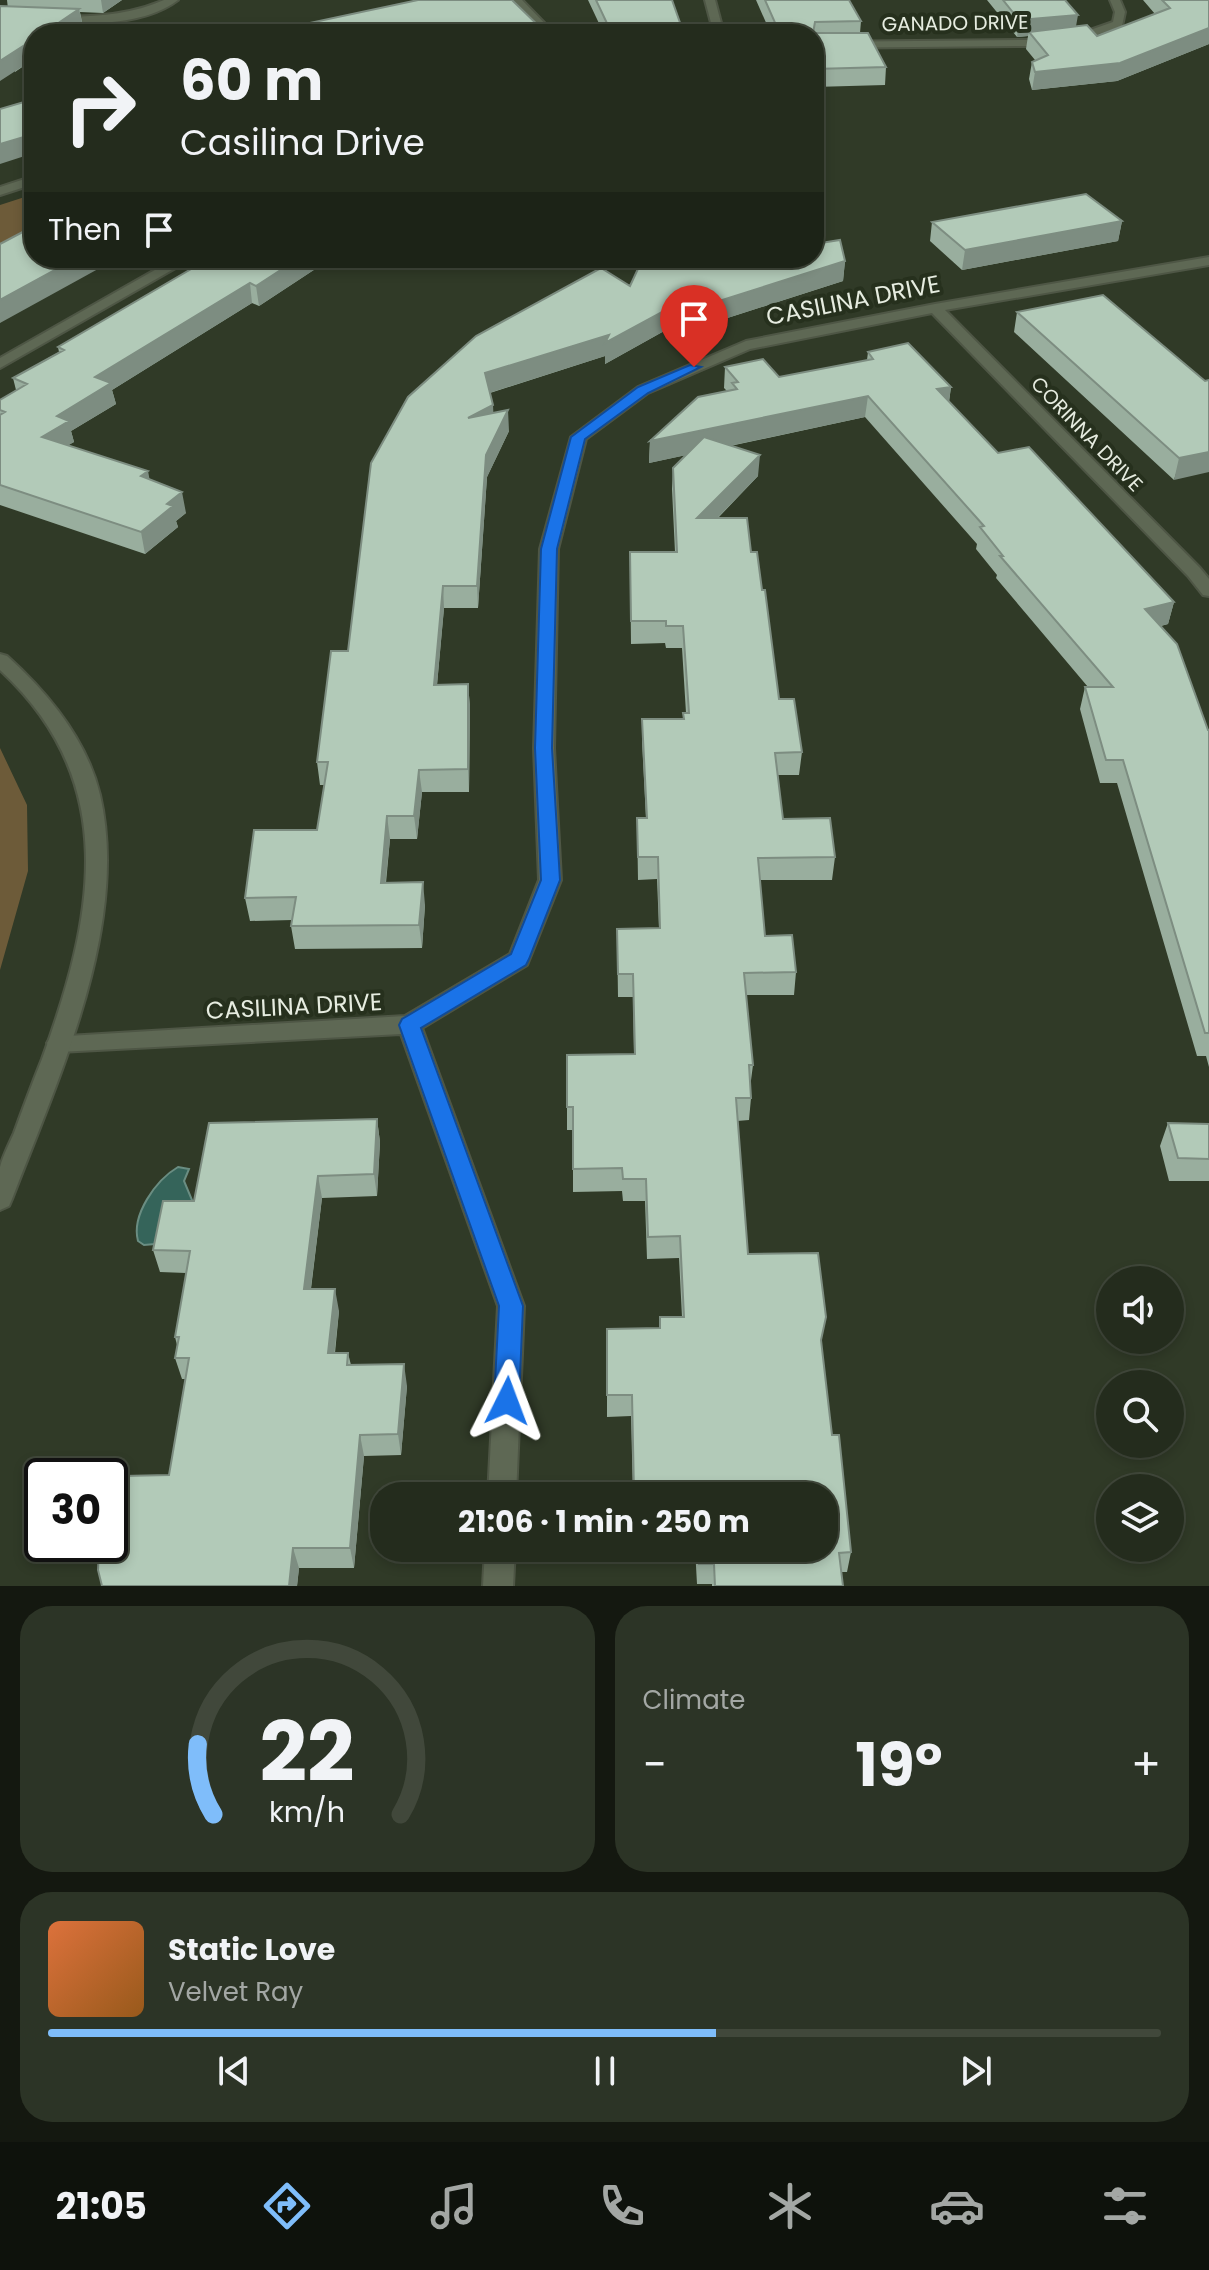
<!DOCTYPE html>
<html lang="en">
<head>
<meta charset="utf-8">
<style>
	:root { --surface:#242c1d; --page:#2c3426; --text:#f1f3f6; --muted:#a3a7a4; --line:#41483b; --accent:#7fbdfa }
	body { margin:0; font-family:Poppins,sans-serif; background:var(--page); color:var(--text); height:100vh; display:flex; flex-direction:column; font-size:30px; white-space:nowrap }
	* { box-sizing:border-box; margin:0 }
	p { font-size:26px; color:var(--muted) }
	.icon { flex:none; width:44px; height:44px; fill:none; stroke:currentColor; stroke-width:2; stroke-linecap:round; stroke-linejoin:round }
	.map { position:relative; height:1586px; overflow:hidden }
	.panel { display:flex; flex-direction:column; gap:20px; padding:20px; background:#141810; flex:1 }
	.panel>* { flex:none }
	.top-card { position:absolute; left:24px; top:24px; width:800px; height:244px; border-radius:32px; box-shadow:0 4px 12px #0003,0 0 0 2px var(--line); background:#242c1d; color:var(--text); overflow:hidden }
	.controls { position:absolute; left:1096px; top:1266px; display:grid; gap:16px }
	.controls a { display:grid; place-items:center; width:88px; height:88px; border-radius:50%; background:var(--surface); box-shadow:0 4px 12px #0003,0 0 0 2px var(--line); font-size:40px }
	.speed { position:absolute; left:24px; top:1458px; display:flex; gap:16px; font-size:40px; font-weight:700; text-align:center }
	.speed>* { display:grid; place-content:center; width:104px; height:104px; border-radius:50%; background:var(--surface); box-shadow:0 4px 12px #0003,0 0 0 2px var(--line); line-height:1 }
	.speed .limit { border:4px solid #111; border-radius:12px; background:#fff; color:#111 }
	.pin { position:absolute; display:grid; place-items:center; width:68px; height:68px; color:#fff; margin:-82px -34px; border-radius:50% 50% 50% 0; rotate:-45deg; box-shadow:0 0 8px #0007 }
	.pin .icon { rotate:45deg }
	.me { position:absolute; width:88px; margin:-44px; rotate:3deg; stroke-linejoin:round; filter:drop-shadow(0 0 6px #0008) }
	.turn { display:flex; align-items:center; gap:28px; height:168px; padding:0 24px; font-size:36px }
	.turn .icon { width:104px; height:104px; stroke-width:2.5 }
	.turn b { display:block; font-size:56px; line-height:68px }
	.then { display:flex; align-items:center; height:76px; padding:0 24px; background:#0003; gap:16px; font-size:30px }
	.big { font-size:60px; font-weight:700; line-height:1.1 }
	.panel .widget { flex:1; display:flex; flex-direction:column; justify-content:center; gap:12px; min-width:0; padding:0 28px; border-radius:32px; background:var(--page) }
	.panel .dial { align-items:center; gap:0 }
	.dial svg { height:208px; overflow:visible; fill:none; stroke:var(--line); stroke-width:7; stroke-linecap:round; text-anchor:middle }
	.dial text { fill:var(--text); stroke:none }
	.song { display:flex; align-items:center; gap:24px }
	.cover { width:96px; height:96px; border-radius:12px; background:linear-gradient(135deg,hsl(20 70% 55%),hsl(30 70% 35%)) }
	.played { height:8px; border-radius:4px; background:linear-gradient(90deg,var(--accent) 60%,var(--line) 60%) }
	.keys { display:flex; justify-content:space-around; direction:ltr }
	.heat { display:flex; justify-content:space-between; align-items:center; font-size:44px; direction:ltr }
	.panel .tiles { flex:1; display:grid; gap:20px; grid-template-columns:1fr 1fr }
	.widget:last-child { grid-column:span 2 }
	.trip { position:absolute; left:370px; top:1482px; width:468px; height:80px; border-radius:32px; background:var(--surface); box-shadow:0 4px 12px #0003,0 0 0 2px var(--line); font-weight:700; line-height:80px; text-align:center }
	.menu { display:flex; height:128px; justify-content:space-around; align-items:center; background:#0e120c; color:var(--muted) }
	.menu .icon { width:56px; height:56px }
	.menu .selected { color:var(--accent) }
	.menu b { font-size:36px; color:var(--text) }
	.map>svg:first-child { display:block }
</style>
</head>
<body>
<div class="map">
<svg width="1209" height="1586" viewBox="0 0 1209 1586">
	<rect width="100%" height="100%" fill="#303a27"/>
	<path fill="#6d5b39" d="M34,194V229L0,246V205Z
		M0,748L27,805L28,871L0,970Z"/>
	<path fill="#35645a" stroke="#6a8d82" stroke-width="2" d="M178,1167L189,1169L184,1181L192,1200L155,1244L144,1245L138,1241C131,1215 156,1180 178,1167Z"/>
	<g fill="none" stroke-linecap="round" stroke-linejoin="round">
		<defs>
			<path id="street" d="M164,0H178C135,33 52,23 0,20V14C55,16 112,23 164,0Z
				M511,0H522L555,34H544Z
				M705,0H715L724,34H714Z
				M1110,0H1120L1125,12L1122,26L1078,41L1027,46L814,48V42L1027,40L1076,35L1113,22L1115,12Z
				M34,176V184L0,195V187Z
				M1209,257V265L945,310L1200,568L1209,579V596L1203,595L1188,576L932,313L750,349L648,393L586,439L558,549L554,748L561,880L527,965L422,1028L524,1306L516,1496H488L498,1306L401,1034L59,1052L51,1049L47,1043L51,1037L405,1016L510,954L539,880L534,748L540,549L571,437L638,387L746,341L935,304Z
				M176,258H193L0,368V358Z
				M485,1548H515L513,1586H483Z"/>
			<path id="secondary" d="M0,654L7,656C48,693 87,740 100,795C130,925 58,1079 12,1199L9,1206L0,1210C0,1196 0,1180 0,1167C3,1156 9,1144 14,1133C23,1108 32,1084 42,1059C93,919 122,782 0,670Z"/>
		</defs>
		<use href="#street" stroke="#4e5645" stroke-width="4"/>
		<use href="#secondary" stroke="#4e5645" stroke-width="4"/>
		<use href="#street" fill="#5e6854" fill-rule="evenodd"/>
		<use href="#secondary" fill="#5e6854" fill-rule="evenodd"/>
	</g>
	<path fill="#99ae9e" d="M7,0H122L103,13L80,12L83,27L34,34V59L15,72Z
		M588,0H672L684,34H604Z
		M756,0H849L861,21L860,33L886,67L885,85L814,87V34H771Z
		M987,0H1065L1076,26L1097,36L1155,14L1143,0H1209V44L1117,81L1032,90L1029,79L1032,62L1035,60L1026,49L1028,36L1017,37Z
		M1122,221L1118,241L962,270L930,241L932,222Z
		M210,258H332L259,306L252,303L112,390L116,404L71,431L74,442L68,445L149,479L186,513L176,521L178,527L145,554L0,505V400L16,390L13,378L59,352L58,347Z
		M845,261L843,281L715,322L700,311L605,364V356L490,393L493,405V413L509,431L487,477L478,608H444L437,685L468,684L470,707L469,792H422L417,839H390L386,883L425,905L422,948L295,949L291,926L292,920L250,921L245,898L317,830L324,785H320L317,762L348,651L371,463L630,286L710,263Z
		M1017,312L1205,381L1174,480L1014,332Z
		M868,352L951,387L949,402L998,453L1174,602L1168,624L1161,626L1208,730H1209V1067L1206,1056H1197L1117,783H1100L1080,709L1085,687H1088L996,578L997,575L976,549L977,544L865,417L730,446L758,476L718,518L751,552L762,590L779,699L802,752L799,775H778L783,819L835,857L832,880H760L765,936L796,972L794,995H746L753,1065L750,1088L751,1098L749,1120L737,1121L748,1254L821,1344L832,1435L851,1552L847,1572H841L843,1586H712V1584H697L695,1548H824V1496H633L631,1416L607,1417V1329L660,1328V1317H682L679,1258L647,1259L645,1201H623L622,1191L573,1192V1130H567V1055L634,1054L633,997H618L617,929L659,928L657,879L638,880L637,818H646L642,742V719H683V713H686L682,648H666L665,643L631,644L630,552H675L672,489L673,468L686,455L649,463L650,441L727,391L724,388L725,367L779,377L867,360Z
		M377,1119L380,1142L377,1196L322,1198L311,1289L339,1311L335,1353H348L351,1365L407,1386L401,1455L364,1456L354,1568H299L297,1586H102L121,1483L169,1475L185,1379H182L175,1358L177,1345L175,1337L186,1273L160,1272L153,1250L194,1201Z
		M1168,1123L1209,1124V1181H1169L1160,1146Z"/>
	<path fill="#7d8d81" d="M101,0H122L103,13Z
		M79,9L83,27L71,34H42Z
		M1078,15L1075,32H1029L1028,36L1017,37L1019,20Z
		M1209,28V44L1117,81L1032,90L1035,72Z
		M34,39V59L0,81V61Z
		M34,134V153L0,164V144Z
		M1122,221L1118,241L962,270L965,250Z
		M77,258H118L0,323V300Z
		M299,258H332L259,306L256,286Z
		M845,261L843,281L715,322L716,302Z
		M250,283L252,303L112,390L116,404L71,431L74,442L47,458L42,437L57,416L95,377Z
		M701,291L700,311L605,364V356L486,394L485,373Z
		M951,387L948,408L937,389Z
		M868,396L865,417L649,463L650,441Z
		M493,405L494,426L468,418Z
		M508,410L509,431L487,477L478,608L477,586L486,455Z
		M1209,452V472L1174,480L1179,458Z
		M760,455L758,476L696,540L697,518Z
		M148,471L152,492L141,476Z
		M182,492L186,513L176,521L178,527L145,554L141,532L167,504Z
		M443,586L444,608L435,707L434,685Z
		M1174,602L1168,624L1139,631L1145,609Z
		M468,684L470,707L469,792L468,769Z
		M419,770L422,792L417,839L414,816Z
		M387,816L390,839L383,906L381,883Z
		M423,882L425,905L422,948L419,925Z
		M377,1119L380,1142L377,1196L374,1174Z
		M318,1176L322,1198L308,1311L304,1289Z
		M335,1289L339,1311L332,1375L328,1353Z
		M404,1364L407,1386L401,1455L398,1434Z
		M360,1435L364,1456L354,1568L350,1548Z
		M293,1548L299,1568L297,1586H289Z"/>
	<path fill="#b2cab8" stroke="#7d8d81" stroke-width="2" d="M418,0H512L547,34H269L267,32Z
		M596,0H672L684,34H612Z
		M765,0H849L861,21L815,22L813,33H868L886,67L814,69V34H780Z
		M1003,0H1065L1078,15L1019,20Z
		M1162,0H1209V28L1120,63L1035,72L1032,62L1048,55L1029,32L1087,25L1097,36L1170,8Z
		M0,6L79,9L42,34H34V39L0,61Z
		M34,99V134L0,144V109Z
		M1086,194L1122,221L965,250L932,222Z
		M34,226V258H77L0,300V244Z
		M840,240L845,261L716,302L701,291L605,343L609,335L485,373L493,405L468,418L508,410L486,455L477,586H443L434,685L468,684V769L419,770L414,816H387L381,883L423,882L419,925L291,926L296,897L245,898L254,830H317L328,762H317L331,651H348L371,463L408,397L476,336L601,268L630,286L643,258H702L710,263L738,258H814V244Z
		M210,258H299L256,286L250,283L95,377L111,383L57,416L69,421L42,437L148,471L141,476L182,492L167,504L173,506L141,532L0,485V415L5,412L0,410V400L27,384L13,378L64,350L58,347Z
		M1103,295L1205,381L1209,380V452L1179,458L1017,312Z
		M908,343L951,387L937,389L998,453L1029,447L1174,602L1145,609L1177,644L1208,730H1209V1033H1205L1123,760H1106L1085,687H1113L1000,556H1003L980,527L984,526L868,396L650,441L698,397L737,389L732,383L738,382L725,367L763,359L779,377L873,359L868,352Z
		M704,437L760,455L697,518H747L751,552H757L762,590H765L779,699H794L802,752L775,753L783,819L830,818L835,857L758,858L765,936L792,935L796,972L744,973L753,1065H749L751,1098H736L748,1254L818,1253L826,1317L821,1340L832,1435H839L851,1552L839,1553L843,1586H715L714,1564H699L698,1548H824V1496H687V1492L634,1493L632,1395H607V1329L660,1328V1317H684L680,1236L648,1237L646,1179H623L622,1168L573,1169V1107H567V1055L635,1054L633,974H618L617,929L660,928L658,857H638L637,818H647L642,719H684L683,713H689L683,626H666V621H631L630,552H677L673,468Z
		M377,1119L374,1174L318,1176L304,1289H335L328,1353H348L347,1365L404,1364L398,1434L360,1435L350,1548H293L289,1586H102L98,1570L99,1544H110V1483H121L123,1476L169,1475L189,1358H175L179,1337H175L190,1251L153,1250L163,1201H194L209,1123Z
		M1168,1123L1209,1124V1159L1178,1158Z"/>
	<path fill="#1a73e8" stroke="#114b97" stroke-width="2" d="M690,365L701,367L648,393L585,439L557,549L552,748L560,880L529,959L526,965L421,1028L523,1306L519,1401L516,1409L507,1412L498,1409L494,1401L499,1306L399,1025L402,1019L511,954L541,880L535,748L541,549L571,437L638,387Z"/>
	<g text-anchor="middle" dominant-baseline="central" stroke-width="8" stroke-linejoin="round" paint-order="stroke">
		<g font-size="20" fill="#e6ece0" stroke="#26301d">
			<text transform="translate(955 23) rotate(-1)">GANADO DRIVE</text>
			<text transform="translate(1087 434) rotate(46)">CORINNA DRIVE</text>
		</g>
		<g font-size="24" fill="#e6ece0" stroke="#26301d">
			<text transform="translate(853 300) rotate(-11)">CASILINA DRIVE</text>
			<text transform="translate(294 1006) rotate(-3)">CASILINA DRIVE</text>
		</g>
	</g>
</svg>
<div class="controls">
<a><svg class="icon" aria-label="sound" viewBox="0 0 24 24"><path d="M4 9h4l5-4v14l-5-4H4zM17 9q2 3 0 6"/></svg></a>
<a><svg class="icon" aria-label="search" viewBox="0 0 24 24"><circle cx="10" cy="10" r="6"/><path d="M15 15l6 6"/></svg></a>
<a><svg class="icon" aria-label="layers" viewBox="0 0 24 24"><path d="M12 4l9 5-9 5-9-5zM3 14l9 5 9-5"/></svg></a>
</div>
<div class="speed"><div class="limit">30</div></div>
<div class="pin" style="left:694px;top:367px;background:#d93025"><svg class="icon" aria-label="arrive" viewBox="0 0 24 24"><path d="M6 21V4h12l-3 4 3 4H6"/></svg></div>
<svg class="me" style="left:507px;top:1401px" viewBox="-20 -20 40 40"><path d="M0-17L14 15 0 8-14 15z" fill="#1a73e8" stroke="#fff" stroke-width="4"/></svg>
<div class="trip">21:06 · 1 min · 250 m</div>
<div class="top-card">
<div class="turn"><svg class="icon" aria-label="right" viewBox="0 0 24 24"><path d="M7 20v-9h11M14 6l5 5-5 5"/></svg><div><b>60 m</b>Casilina Drive</div></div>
<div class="then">Then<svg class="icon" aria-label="arrive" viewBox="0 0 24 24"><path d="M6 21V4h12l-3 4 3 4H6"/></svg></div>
</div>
</div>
<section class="panel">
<div class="tiles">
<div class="widget dial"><svg viewBox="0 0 100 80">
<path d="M14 69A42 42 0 1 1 86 69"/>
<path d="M14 69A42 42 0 0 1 8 42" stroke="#7fbdfa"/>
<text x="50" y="56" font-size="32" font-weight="700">22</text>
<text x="50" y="72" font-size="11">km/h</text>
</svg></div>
<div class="widget"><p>Climate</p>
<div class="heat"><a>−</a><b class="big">19°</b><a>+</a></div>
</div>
<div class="widget">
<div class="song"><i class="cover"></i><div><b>Static Love</b><p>Velvet Ray</p></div></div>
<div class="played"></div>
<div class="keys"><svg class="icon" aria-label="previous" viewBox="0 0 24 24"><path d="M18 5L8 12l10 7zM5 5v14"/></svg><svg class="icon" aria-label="pause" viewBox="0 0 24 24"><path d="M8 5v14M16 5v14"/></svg><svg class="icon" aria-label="next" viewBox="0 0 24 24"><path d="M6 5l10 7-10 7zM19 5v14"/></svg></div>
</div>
</div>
</section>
<nav class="menu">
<b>21:05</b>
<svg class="icon selected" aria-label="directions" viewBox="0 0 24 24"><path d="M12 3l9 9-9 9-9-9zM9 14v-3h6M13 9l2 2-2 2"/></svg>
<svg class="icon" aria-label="music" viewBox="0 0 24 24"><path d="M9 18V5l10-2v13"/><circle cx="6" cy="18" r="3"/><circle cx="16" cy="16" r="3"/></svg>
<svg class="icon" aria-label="phone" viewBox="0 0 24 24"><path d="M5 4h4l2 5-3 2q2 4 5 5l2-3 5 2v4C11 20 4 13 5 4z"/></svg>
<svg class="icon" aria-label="climate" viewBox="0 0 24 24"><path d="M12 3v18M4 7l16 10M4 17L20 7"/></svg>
<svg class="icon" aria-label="car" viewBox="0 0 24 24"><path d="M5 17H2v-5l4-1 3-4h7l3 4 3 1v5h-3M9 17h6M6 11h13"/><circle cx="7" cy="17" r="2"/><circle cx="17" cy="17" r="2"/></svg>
<svg class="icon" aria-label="filters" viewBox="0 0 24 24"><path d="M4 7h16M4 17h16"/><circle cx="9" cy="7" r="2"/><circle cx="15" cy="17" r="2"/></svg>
</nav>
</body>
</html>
